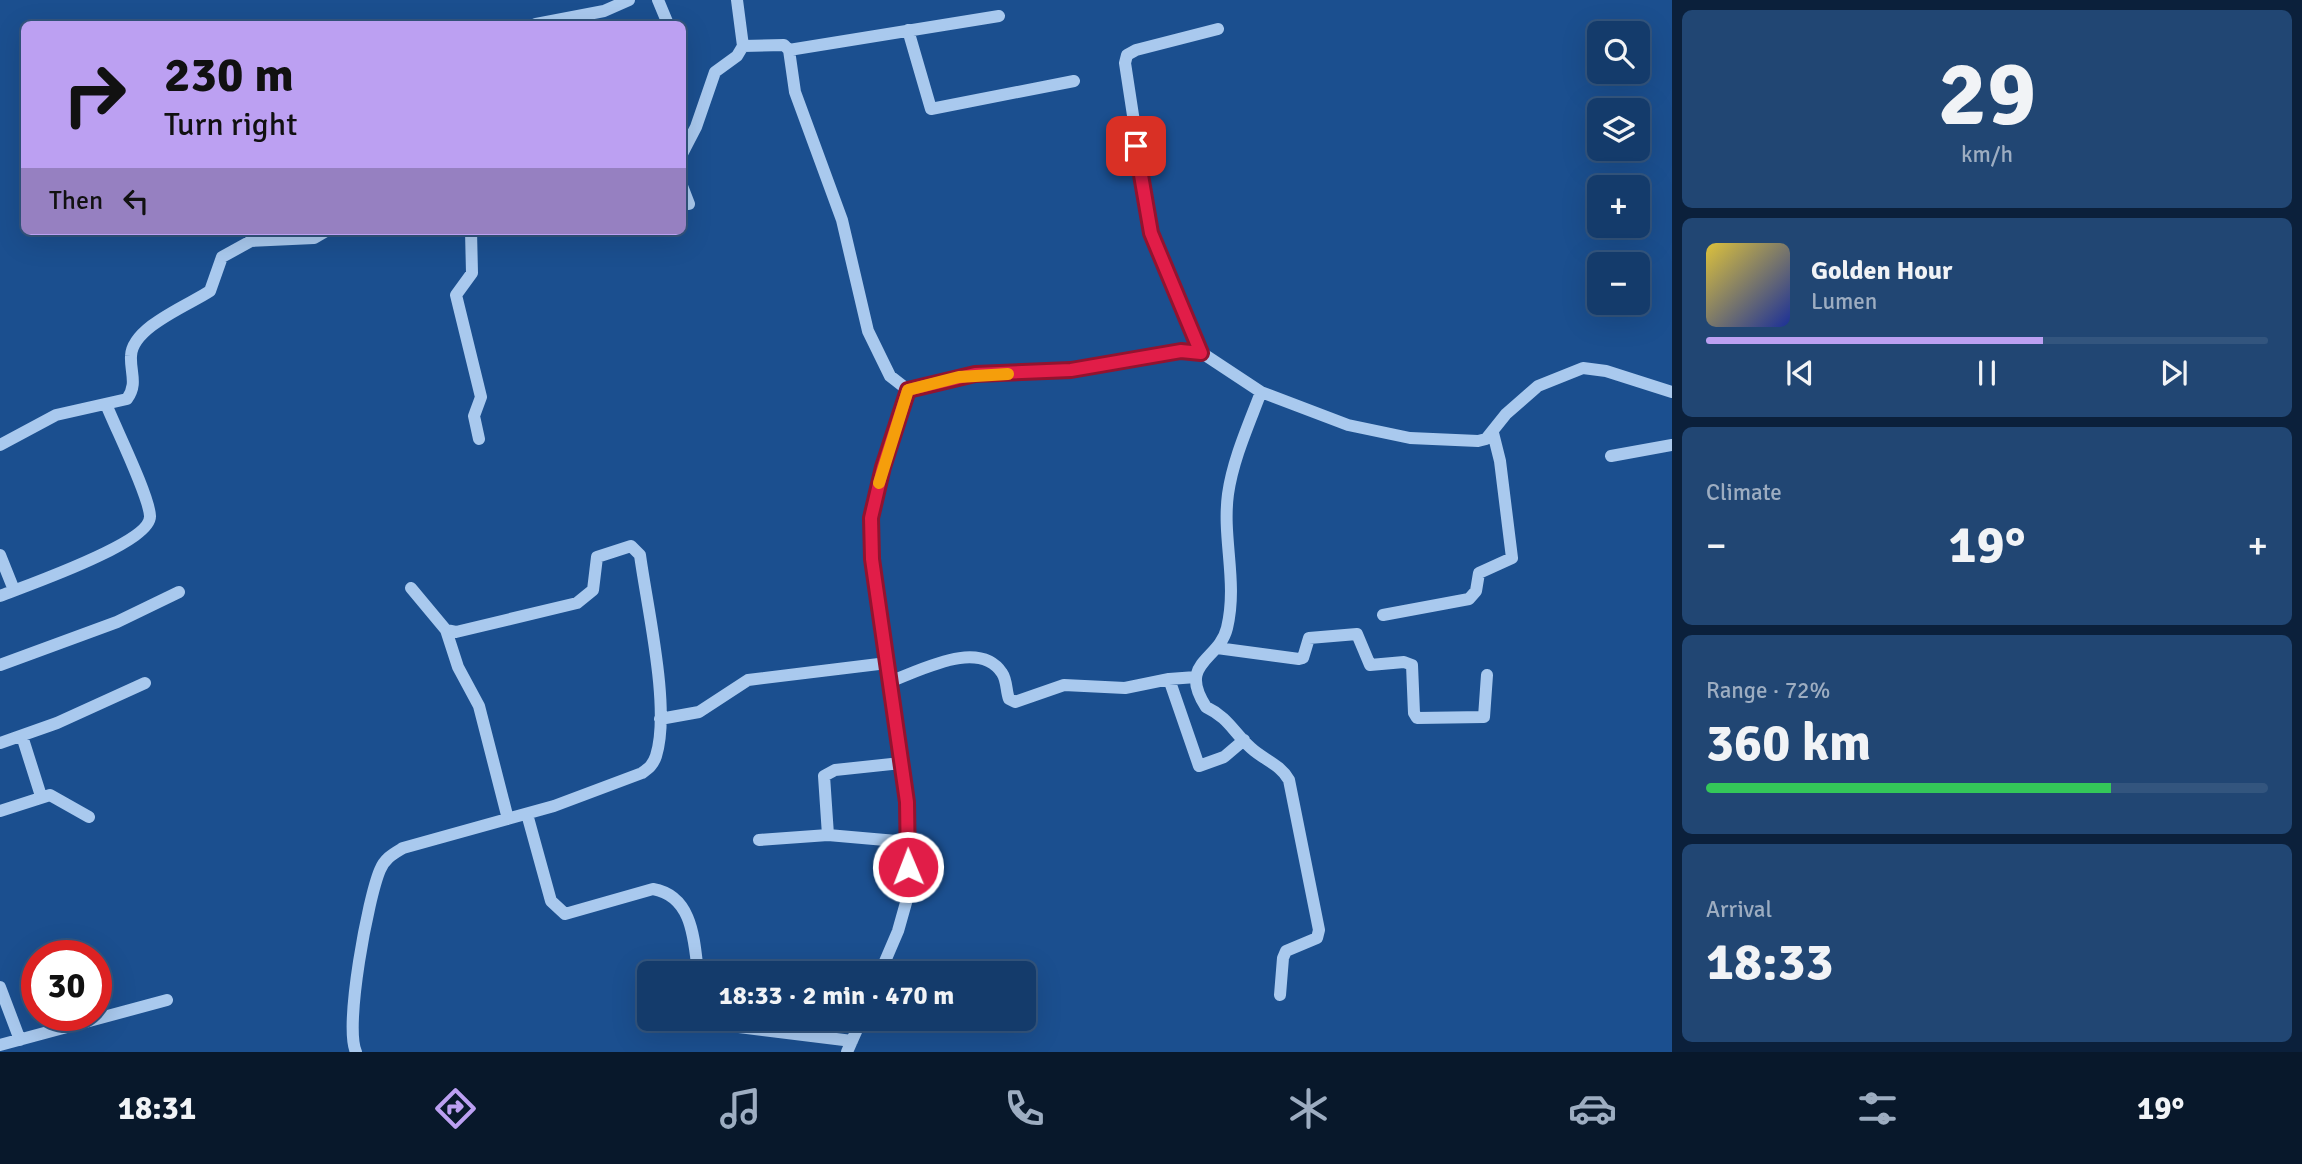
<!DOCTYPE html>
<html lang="en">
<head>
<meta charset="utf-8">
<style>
	:root { --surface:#143b6b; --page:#214673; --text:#f1f3f6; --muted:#9dadc1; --line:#33557e; --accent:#bca0f2 }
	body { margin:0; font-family:Signika,sans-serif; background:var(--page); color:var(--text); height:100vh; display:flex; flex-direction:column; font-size:26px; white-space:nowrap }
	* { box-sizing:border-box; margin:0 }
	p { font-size:23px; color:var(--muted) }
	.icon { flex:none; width:38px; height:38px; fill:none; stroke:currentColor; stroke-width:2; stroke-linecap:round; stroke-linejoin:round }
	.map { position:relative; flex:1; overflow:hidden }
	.panel { display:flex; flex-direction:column; gap:10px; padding:10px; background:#0b203b; width:630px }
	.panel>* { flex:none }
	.top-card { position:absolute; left:21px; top:21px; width:665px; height:214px; border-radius:10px; box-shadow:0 7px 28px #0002,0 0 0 2px var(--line); background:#bca0f2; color:#111; overflow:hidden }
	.controls { position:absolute; left:1587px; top:21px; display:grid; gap:14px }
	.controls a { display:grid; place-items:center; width:63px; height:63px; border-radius:10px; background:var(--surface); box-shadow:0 7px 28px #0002,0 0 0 2px var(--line); font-size:35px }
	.speed { position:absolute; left:21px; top:940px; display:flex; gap:14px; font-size:35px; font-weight:700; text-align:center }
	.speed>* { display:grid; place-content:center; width:91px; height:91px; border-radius:50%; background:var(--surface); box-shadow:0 7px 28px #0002,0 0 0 2px var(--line); line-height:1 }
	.speed .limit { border:10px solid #d22; background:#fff; color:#111 }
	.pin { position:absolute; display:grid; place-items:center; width:60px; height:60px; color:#fff; margin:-30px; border-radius:14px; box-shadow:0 4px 10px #0006 }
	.me { position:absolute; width:77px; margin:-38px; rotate:359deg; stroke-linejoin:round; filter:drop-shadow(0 0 5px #0008) }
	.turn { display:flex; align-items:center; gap:24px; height:147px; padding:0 28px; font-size:32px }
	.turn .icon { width:91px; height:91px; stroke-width:2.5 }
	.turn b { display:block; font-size:49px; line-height:60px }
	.then { display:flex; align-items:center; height:66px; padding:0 28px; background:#0003; gap:14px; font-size:26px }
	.big { font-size:52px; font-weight:700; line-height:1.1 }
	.panel .widget { flex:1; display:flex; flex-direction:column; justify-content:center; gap:10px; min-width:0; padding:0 24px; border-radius:10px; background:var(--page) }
	.panel .dial { align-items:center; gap:0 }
	.dial b { font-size:91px; line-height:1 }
	.song { display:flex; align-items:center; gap:21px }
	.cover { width:84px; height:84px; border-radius:10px; background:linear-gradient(135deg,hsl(50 70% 55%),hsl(230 70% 35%)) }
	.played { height:7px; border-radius:4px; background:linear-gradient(90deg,var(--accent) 60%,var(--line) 60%) }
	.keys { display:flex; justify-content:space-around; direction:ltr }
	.heat { display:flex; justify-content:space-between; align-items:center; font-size:38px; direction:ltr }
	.charge { height:10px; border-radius:5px; background:linear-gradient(90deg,#34c759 72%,var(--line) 0) }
	.trip { position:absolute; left:637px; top:961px; width:399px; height:70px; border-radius:10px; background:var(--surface); box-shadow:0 7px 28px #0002,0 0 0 2px var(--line); font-weight:700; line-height:70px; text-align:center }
	.dock { display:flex; height:112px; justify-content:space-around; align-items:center; background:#08182b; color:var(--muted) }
	.dock .icon { width:49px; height:49px }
	.dock .current { color:var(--accent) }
	.dock b { font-size:32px; color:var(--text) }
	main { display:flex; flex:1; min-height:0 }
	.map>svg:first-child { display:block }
</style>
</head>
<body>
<main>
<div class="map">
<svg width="1672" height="1052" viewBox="0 0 1672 1052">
	<rect width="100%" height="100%" fill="#1b4f8f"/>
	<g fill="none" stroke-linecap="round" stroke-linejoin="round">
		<path stroke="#a9c9ee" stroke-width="12" d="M658,0L668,24
			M737,0L743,46L784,45L789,50L795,92L842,220L868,331L890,376L908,390L975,374L1071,370L1192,351L1205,355L1261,392L1348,425L1410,438L1478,441L1486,439L1506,414L1538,386L1583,368L1606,371L1672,392
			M536,24L604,11L629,0
			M908,30L931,109L1074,81
			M789,50L999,16
			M682,154L696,127L715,72L737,56L743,46
			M682,186L689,204
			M471,231L472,273L456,295L481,397L474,416L479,439
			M251,241L314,238L326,231
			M1201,353L1151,233L1125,63L1127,55L1136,50L1218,29
			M1261,392C1249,424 1233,459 1228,494C1222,539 1238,582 1227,628C1219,661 1177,662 1206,707C1229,718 1233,732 1251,748C1264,760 1280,764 1289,780L1319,930L1317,938L1286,951L1283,958L1280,995
			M0,445L56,415L127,399C138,384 130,372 131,356C132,327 189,305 210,291L222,257L251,241L252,231
			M1611,456L1672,445
			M0,555L14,590
			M0,596C25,586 151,543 150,516C149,495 115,427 106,404
			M1383,615L1469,599L1476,591L1479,573L1512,558L1500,461L1493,433
			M446,630L458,667L479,706L508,819
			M1217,648L1299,659L1303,658L1309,638L1357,634L1370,665L1404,662L1412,665L1414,713L1417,718L1484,717L1487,675
			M0,665L117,622L179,592
			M1169,679L1199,766L1224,757L1244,740
			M891,681C920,671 979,638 1002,673C1007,680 1006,691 1009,699L1015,702L1064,685L1125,688L1169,679L1196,677
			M660,719L699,712L748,680L887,663
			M22,736L41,796
			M0,743L57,723L145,683
			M0,811L50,795L89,817
			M527,814L551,901L565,914L653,889C693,896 694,940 698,973
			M828,835L824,776L835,770L901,763
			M759,840L828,835L908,842
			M880,973L898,931L909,892L908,821L894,704L872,559L871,518L883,467L908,390
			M0,987L20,1040
			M704,1018L715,1024L852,1041
			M0,1045L167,1000
			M356,1052C344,1026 368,898 380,870C385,858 393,854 403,848L554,806L642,773C649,768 653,765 656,756C671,709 647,607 640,555L631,546L597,557L593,590L577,603L456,632L446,630L411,588
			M847,1052L862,1018"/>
	</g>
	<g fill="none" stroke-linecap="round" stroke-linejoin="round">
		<defs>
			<path id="route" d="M908,867L907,802L872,559L871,518L883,467L908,390L975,374L1071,370L1181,351L1201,353L1151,233L1136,146"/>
		</defs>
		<use href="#route" stroke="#92132f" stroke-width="18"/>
		<use href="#route" stroke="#e11d48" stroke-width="12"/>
		<path stroke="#f59e0b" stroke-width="12" d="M879,483L908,390L959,377L1008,374"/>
	</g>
</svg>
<div class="controls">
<a><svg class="icon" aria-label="search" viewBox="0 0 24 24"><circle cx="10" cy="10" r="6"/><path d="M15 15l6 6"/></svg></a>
<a><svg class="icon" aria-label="layers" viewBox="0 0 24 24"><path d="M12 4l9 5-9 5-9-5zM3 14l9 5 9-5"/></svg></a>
<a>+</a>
<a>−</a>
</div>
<div class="speed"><div class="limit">30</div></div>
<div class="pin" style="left:1136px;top:146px;background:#d93025"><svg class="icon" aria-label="arrive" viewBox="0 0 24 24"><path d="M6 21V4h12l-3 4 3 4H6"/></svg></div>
<svg class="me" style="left:908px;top:867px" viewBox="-20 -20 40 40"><circle r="17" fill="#e11d48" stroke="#fff" stroke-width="3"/><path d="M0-11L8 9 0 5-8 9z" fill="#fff"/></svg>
<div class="trip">18:33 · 2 min · 470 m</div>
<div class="top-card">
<div class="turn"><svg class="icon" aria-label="right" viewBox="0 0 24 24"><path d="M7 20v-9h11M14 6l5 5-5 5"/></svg><div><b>230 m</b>Turn right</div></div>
<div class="then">Then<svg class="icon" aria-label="left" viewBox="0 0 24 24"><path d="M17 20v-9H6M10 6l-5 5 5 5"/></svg></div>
</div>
</div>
<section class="panel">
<div class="widget dial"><b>29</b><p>km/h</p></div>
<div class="widget">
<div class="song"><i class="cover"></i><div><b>Golden Hour</b><p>Lumen</p></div></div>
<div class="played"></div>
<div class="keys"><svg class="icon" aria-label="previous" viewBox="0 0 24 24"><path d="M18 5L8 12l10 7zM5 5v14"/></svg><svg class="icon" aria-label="pause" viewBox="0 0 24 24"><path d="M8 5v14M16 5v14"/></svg><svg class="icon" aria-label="next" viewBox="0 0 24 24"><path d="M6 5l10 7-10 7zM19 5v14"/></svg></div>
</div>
<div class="widget"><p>Climate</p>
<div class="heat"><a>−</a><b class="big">19°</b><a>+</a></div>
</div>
<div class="widget"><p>Range · 72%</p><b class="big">360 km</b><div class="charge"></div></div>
<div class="widget"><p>Arrival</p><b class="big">18:33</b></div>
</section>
</main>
<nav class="dock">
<b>18:31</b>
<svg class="icon current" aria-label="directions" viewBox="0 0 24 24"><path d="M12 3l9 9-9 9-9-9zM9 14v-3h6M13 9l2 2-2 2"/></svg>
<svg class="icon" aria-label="music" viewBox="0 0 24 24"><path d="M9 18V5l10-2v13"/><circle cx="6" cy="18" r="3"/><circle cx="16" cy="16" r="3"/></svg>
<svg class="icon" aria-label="phone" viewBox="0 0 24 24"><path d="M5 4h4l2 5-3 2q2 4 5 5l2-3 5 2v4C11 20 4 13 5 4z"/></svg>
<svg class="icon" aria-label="climate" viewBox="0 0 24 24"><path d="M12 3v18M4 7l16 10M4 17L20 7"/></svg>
<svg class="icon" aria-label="car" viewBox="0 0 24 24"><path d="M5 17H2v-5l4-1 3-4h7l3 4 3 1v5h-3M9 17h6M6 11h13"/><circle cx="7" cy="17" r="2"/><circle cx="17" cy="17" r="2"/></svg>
<svg class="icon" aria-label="filters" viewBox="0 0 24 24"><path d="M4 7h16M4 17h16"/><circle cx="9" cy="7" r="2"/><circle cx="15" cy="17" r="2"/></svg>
<b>19°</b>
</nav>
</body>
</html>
